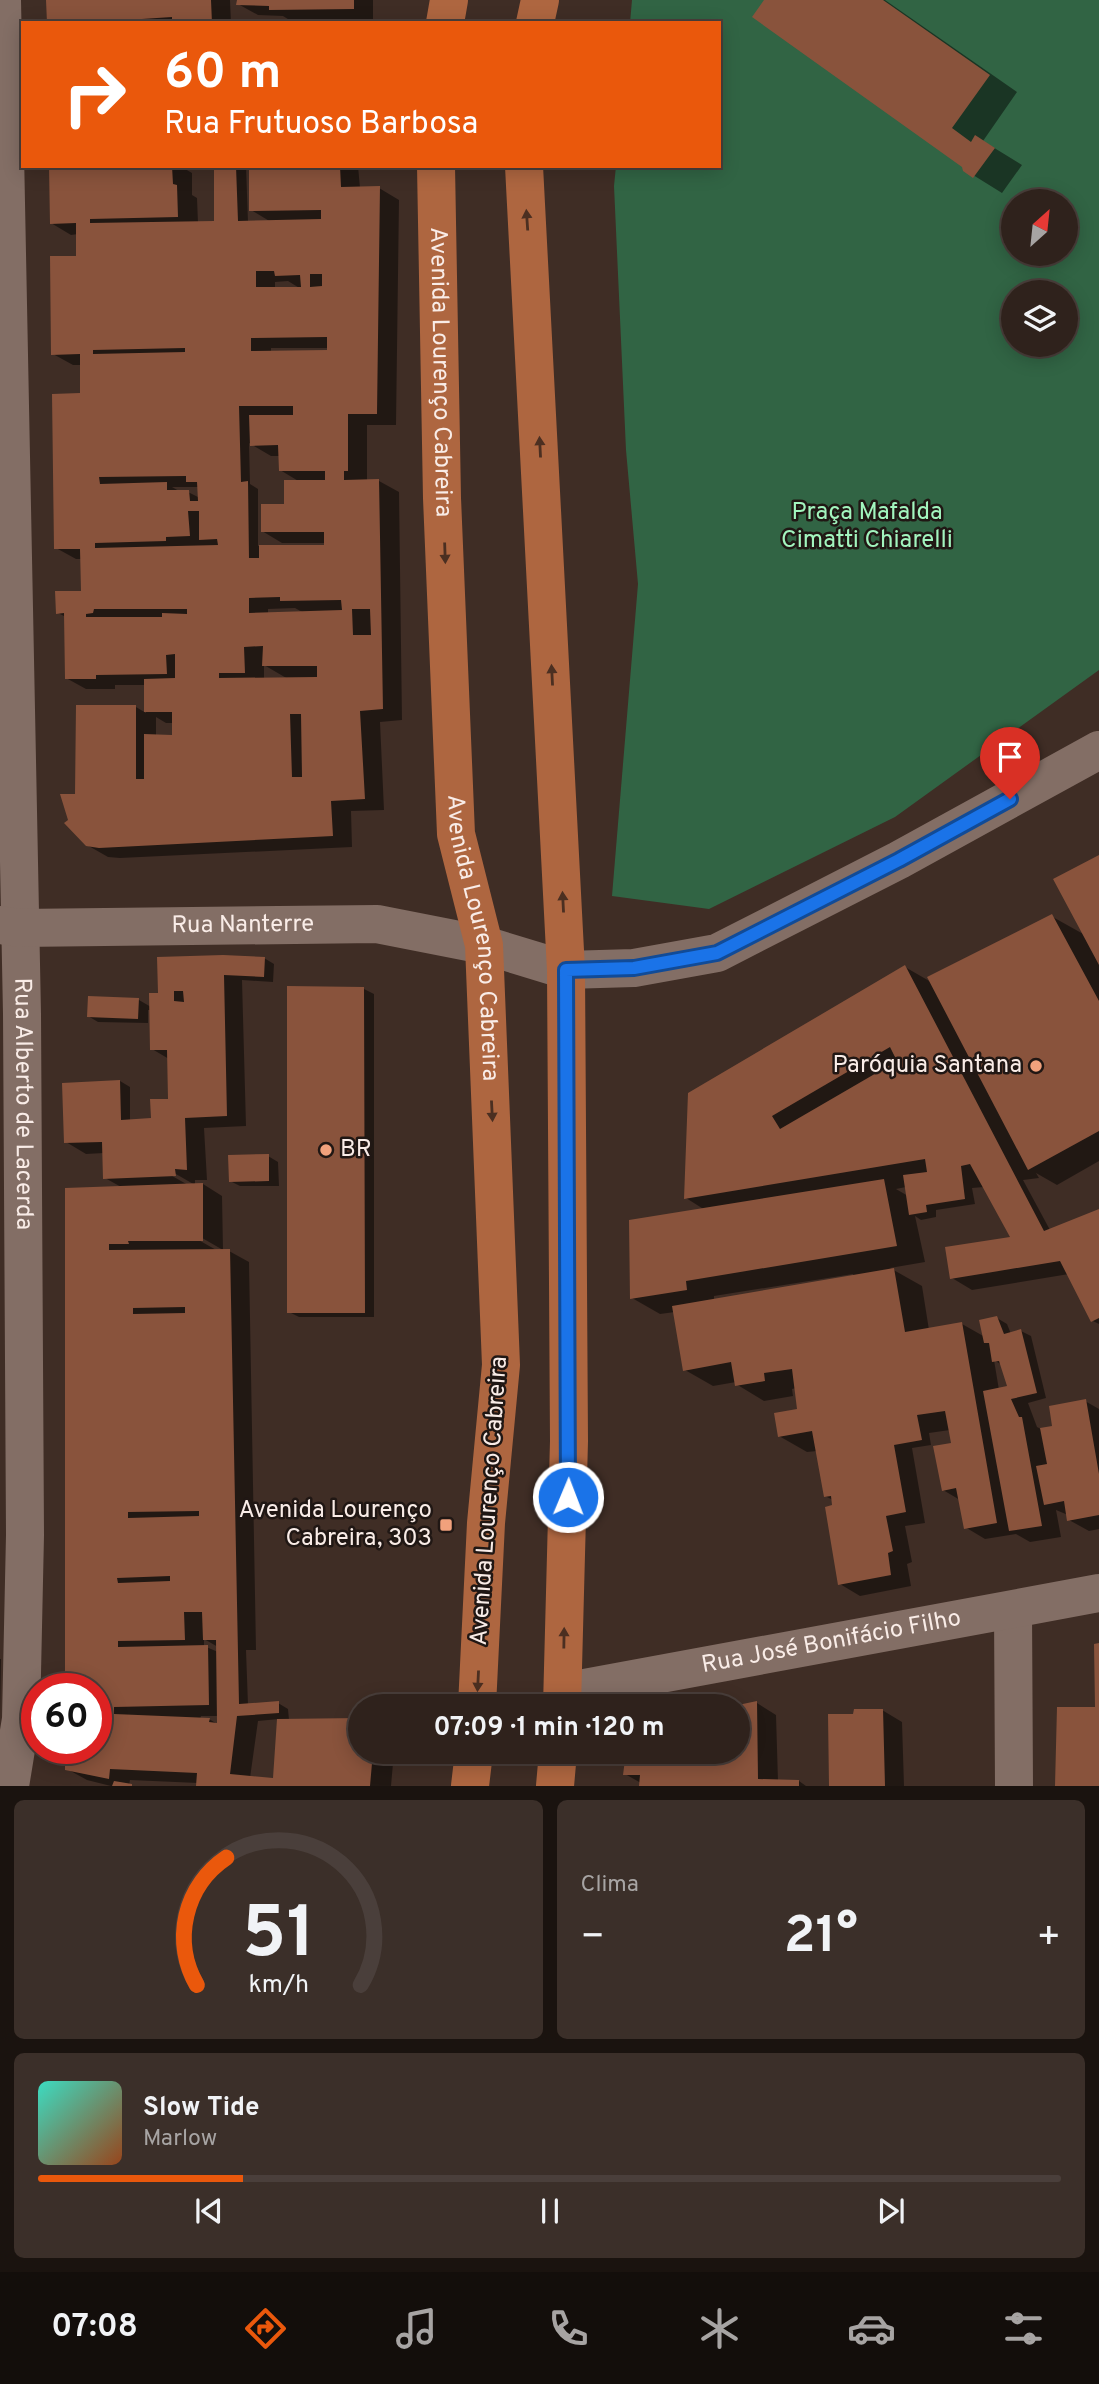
<!DOCTYPE html>
<html lang="pt">
<head>
<meta charset="utf-8">
<style>
	:root { --surface:#2f221c; --page:#3b2f29; --text:#f1f3f6; --muted:#a7a4a3; --line:#4a3f3b; --accent:#ea580c }
	body { margin:0; font-family:Overpass,sans-serif; background:var(--page); color:var(--text); height:100vh; display:flex; flex-direction:column; font-size:26px; white-space:nowrap }
	* { box-sizing:border-box; margin:0 }
	p { font-size:23px; color:var(--muted) }
	.icon { flex:none; width:38px; height:38px; fill:none; stroke:currentColor; stroke-width:2; stroke-linecap:round; stroke-linejoin:round }
	.map { position:relative; height:1786px; overflow:hidden }
	.drawer { display:flex; flex-direction:column; gap:14px; padding:14px; background:#1a130f; flex:1 }
	.drawer>* { flex:none }
	.banner { position:absolute; left:21px; top:21px; width:700px; height:147px; border-radius:0px; box-shadow:0 4px 18px #0003,0 0 0 2px var(--line); background:#ea580c; color:#fff; overflow:hidden }
	.needle { width:46px; rotate:27deg }
	.buttons { position:absolute; left:1001px; top:189px; display:grid; gap:14px }
	.buttons a { display:grid; place-items:center; width:77px; height:77px; border-radius:50%; background:var(--surface); box-shadow:0 4px 18px #0003,0 0 0 2px var(--line); font-size:35px }
	.speed { position:absolute; left:21px; top:1673px; display:flex; gap:14px; font-size:35px; font-weight:700; text-align:center }
	.speed>* { display:grid; place-content:center; width:91px; height:91px; border-radius:50%; background:var(--surface); box-shadow:0 4px 18px #0003,0 0 0 2px var(--line); line-height:1 }
	.speed .limit { border:10px solid #d22; background:#fff; color:#111 }
	.pin { position:absolute; display:grid; place-items:center; width:60px; height:60px; color:#fff; margin:-72px -30px; border-radius:50% 50% 50% 0; rotate:-45deg; box-shadow:0 0 7px #0007 }
	.pin .icon { rotate:45deg }
	.me { position:absolute; width:77px; margin:-38px; rotate:1deg; stroke-linejoin:round; filter:drop-shadow(0 0 5px #0008) }
	.turn { display:flex; align-items:center; gap:24px; height:147px; padding:0 28px; font-size:32px }
	.turn .icon { width:91px; height:91px; stroke-width:2.5 }
	.turn b { display:block; font-size:49px; line-height:60px }
	.big { font-size:52px; font-weight:700; line-height:1.1 }
	.drawer .widget { flex:1; display:flex; flex-direction:column; justify-content:center; gap:10px; min-width:0; padding:0 24px; border-radius:10px; background:var(--page) }
	.drawer .dial { align-items:center; gap:0 }
	.dial svg { height:182px; overflow:visible; fill:none; stroke:var(--line); stroke-width:7; stroke-linecap:round; text-anchor:middle }
	.dial text { fill:var(--text); stroke:none }
	.song { display:flex; align-items:center; gap:21px }
	.cover { width:84px; height:84px; border-radius:10px; background:linear-gradient(135deg,hsl(170 70% 55%),hsl(20 70% 35%)) }
	.played { height:7px; border-radius:4px; background:linear-gradient(90deg,var(--accent) 20%,var(--line) 20%) }
	.keys { display:flex; justify-content:space-around; direction:ltr }
	.heat { display:flex; justify-content:space-between; align-items:center; font-size:38px; direction:ltr }
	.drawer .tiles { flex:1; display:grid; gap:14px; grid-template-columns:1fr 1fr }
	.widget:last-child { grid-column:span 2 }
	.trip { position:absolute; left:348px; top:1694px; width:402px; height:70px; border-radius:35px; background:var(--surface); box-shadow:0 4px 18px #0003,0 0 0 2px var(--line); font-weight:700; line-height:70px; text-align:center }
	.tab-bar { display:flex; height:112px; justify-content:space-around; align-items:center; background:#130e0b; color:var(--muted) }
	.tab-bar .icon { width:49px; height:49px }
	.tab-bar .selected { color:var(--accent) }
	.tab-bar b { font-size:32px; color:var(--text) }
	.map>svg:first-child { display:block }
</style>
</head>
<body>
<div class="map">
<svg width="1099" height="1786" viewBox="0 0 1099 1786">
	<rect width="100%" height="100%" fill="#3f2d25"/>
	<path fill="#316444" fill-rule="evenodd" d="M632,0H1099V670L895,817L709,909L612,896L638,584L626,450L614,186L616,166H719V23H630ZM1013,201H1066V254H1013ZM1013,292H1066V345H1013Z"/>
	<path fill="#0007" fill-rule="evenodd" d="M48,0H230L231,23H48Z
		M238,0H373V23H389H359V19L291,21L283,16L258,15L238,4Z
		M767,0H885L1017,92L983,141L1022,165L1002,193L965,170L964,166Z
		M50,166H180L192,173V195L197,198L198,223H221L215,166H246L248,222H271L251,210L250,166H358L360,188H379L399,200L396,425H367V481H379L399,492L402,720L380,722L384,810L351,811L352,847L120,858L108,857L87,845L70,820L77,796L136,707L146,713V685H115V689H86L66,678V617L58,613L83,593L82,559H76L56,548L82,395V365H73L53,354L78,258V234L71,235L51,223ZM288,281L301,289H275V282ZM271,348H329V352L271,353ZM249,443L271,456H280V470L300,482L285,505L262,531L282,543H326V547L258,546V489L250,484ZM172,487H199L200,498L188,492L179,491ZM295,608L304,613L268,614V609ZM264,665L288,679H264ZM156,717L166,723H173V736H156Z
		M1099,857V1161L1057,1185L1036,1173L1039,1178L1023,1180L1050,1230L1099,1210V1324L1093,1321L1069,1274L972,1290L952,1278L1013,1238L984,1187L972,1188L975,1204L936,1210V1217L921,1220L915,1216L925,1262L890,1268L922,1286L929,1330L962,1324L985,1337L997,1318L1007,1324L1011,1334L1021,1331L1031,1336L1046,1398L1028,1403L1037,1427L1041,1429L1054,1427L1085,1401L1099,1409V1529L1089,1531L1069,1520L1068,1515L1056,1510L1061,1537L1030,1542L1016,1534L985,1539L965,1527L960,1500L943,1490L953,1444L950,1430L929,1433L931,1445L912,1448L925,1523L905,1526L912,1562L907,1564L911,1586L860,1596L840,1584L833,1500L825,1496L817,1451L807,1452L779,1436L799,1411L796,1388L792,1389L793,1396L764,1401L736,1384V1382L713,1386L685,1370L675,1312L660,1314L632,1298L705,1210L686,1198L905,967L931,982L1051,916L1085,935ZM906,1187L908,1196L896,1189ZM853,1274L854,1277L714,1301V1296ZM994,1360L1002,1365L1009,1388L999,1390Z
		M264,958L274,964L273,982L242,980L246,1126L204,1128L207,1180H195V1185L203,1184L222,1196L223,1250L197,1235L195,1238L218,1251H229L249,1262L256,1650H246L248,1705L278,1703L288,1709L289,1720H360V1752H394L391,1786H197L198,1783L130,1780L129,1786H111L87,1780L67,1769L96,1748V1689L66,1190L123,1188L105,1178L104,1153L86,1154L66,1142L120,1081L130,1087V1121L152,1120L170,1101L169,1059L152,1049L151,1010H148V1023L98,1022L88,1016L139,1000L151,1007L159,995ZM169,1170L195,1185H188L167,1173ZM204,1639L218,1647V1652L204,1646ZM201,1716H219V1725L209,1719H200ZM279,1719L275,1780L250,1778L258,1721Z
		M364,989L374,994V1317H299L289,1312Z
		M268,1156L278,1162L279,1186H240L230,1181Z
		M0,1659H1L0,1716Z
		M757,1703L776,1715L778,1781H799L806,1786H641V1783L625,1774L628,1752H738Z
		M882,1710L902,1722L904,1786H831L855,1716Z"/>
	<path fill="#89533c" fill-rule="evenodd" d="M46,0H211L212,23H172V17L142,19V23H47Z
		M237,0H354V9L269,10V6L236,5Z
		M764,0H883L990,75L952,128L971,142L975,135L995,148L973,178L963,171L962,167L752,17Z
		M49,166H172L173,184L177,185L178,217L90,219V223L214,221V166H236L238,221L321,219V210L249,211V166H340L341,187L380,186L377,414H348V471H344V480L379,479L383,709L360,711L365,799L331,801L333,836L99,848L86,846L64,823L68,820L60,794H75L76,705H136V779H144V734L172,735V712H144V679L175,678V654L166,655L167,674L96,675V679H65L64,613L56,614L55,591H81L80,549H54L52,394L80,393V354L51,355L50,256H76V223L50,224ZM256,271H274L275,276L300,275L301,287H256ZM310,274H322V286L310,287ZM327,337V350L251,351V338ZM185,348V352L93,354V350ZM239,406H293V415H249L250,446L278,445L279,471H325V480H284V504H261V532H324V545H259V558H249L248,481L241,482ZM186,476V482H197L198,501H190L189,490H167V482L100,484L99,477ZM188,511H199V540L217,539L218,545L95,548V543L166,541V537L190,536ZM280,597V601L341,600L342,610L249,613V598ZM94,609H187V614L162,613V617H86V614L93,613ZM352,609H370L371,635H353ZM263,646L262,666H317V677L219,678V673H245L244,647ZM290,714H301L302,777H292Z
		M1099,855V965L1053,879Z
		M1052,914L1099,1001V1131L1028,1170L927,977Z
		M223,955L265,957L264,977L224,975L227,1116L185,1118L187,1170L175,1169L176,1176L103,1179L102,1142L64,1143L62,1083L120,1080L121,1120L151,1118L150,1099H168L167,1050H150L149,993H158L157,957ZM174,991H183L184,1002L174,1001Z
		M905,965L1044,1231L1099,1209V1318L1091,1322L1060,1261L950,1279L945,1247L1010,1237L970,1164L961,1166L965,1199L926,1205L927,1212L909,1215L903,1175L927,1172L925,1159L684,1199L688,1093ZM890,1047L897,1061L780,1129L772,1116Z
		M287,986L364,987L365,1313H287Z
		M88,996L139,998L138,1019L87,1017Z
		M269,1154V1181L229,1182L228,1155Z
		M884,1179L897,1246L686,1281L687,1290L630,1299L629,1220Z
		M203,1183V1241H128L129,1244H109V1250L230,1249L239,1704L279,1701V1713L237,1716L230,1774L273,1778L277,1719L360,1718V1752H373L370,1786H196L197,1773L110,1769L109,1779L65,1770V1748H96V1689H65V1188ZM185,1307V1313L133,1314V1308ZM199,1511V1516L128,1518V1512ZM170,1576V1581L118,1583L117,1578ZM184,1612H202L203,1640H216L217,1723L209,1722L210,1718L114,1714V1707L209,1705L208,1645L118,1647V1641L185,1640Z
		M894,1268L905,1332L962,1322L997,1523L964,1529L956,1488L942,1491L933,1446L951,1443L945,1411L917,1415L922,1440L894,1445L906,1512L886,1516L893,1551L888,1553L891,1575L838,1585L825,1507L832,1505L831,1496L824,1497L812,1431L778,1437L774,1413L797,1409L792,1369L764,1373L765,1381L735,1386L731,1362L683,1371L672,1306Z
		M997,1316L1004,1334L1021,1329L1037,1393L1011,1399L1019,1417H1022L1042,1526L1009,1531L983,1391L1007,1386L999,1361L992,1362L989,1343H984L979,1320Z
		M1086,1399L1099,1474V1515L1067,1521L1064,1501L1044,1505L1036,1466L1047,1464L1040,1428L1052,1426L1049,1406Z
		M1099,1643V1786H1055L1057,1707H1095L1094,1644Z
		M757,1701L758,1779L799,1780V1786H639L640,1775H623L626,1752H738V1705Z
		M854,1709H883L885,1786H829L828,1714H853Z
		M114,1781L132,1784V1786H112Z"/>
	<g fill="none" stroke-linecap="round" stroke-linejoin="round">
		<g stroke="#836e65" stroke-width="38">
			<path id="s1" d="M2,0L22,1014L25,1535L21,1719L10,1786"/>
			<path id="s2" d="M0,925L19,928L377,924L484,945"/>
			<path d="M1013,1610L1014,1786"/>
			<path id="s3" d="M563,1692L1099,1593"/>
		</g>
		<path stroke="#836e65" stroke-width="38" d="M484,945L566,970L634,968L717,953L899,860L1099,750"/>
		<g stroke="#ae6640" stroke-width="38">
			<path d="M445,23L449,0"/>
			<path d="M535,23L540,0"/>
			<path id="s4" d="M436,166L442,498L456,834L484,945L501,1365L486,1523L477,1706"/>
			<path d="M524,166L566,970L569,1441L562,1706"/>
			<path d="M470,1786L474,1752"/>
			<path d="M555,1786L558,1752"/>
		</g>
	</g>
	<defs><path id="oneway-solid" d="M-6-.8H1V-3.2L6.5 0L1 3.2V.8H-6Z" transform="scale(1.75)"/></defs>
	<g fill="#4b2f21">
		<use href="#oneway-solid" transform="translate(527 220) rotate(-94)"/>
		<use href="#oneway-solid" transform="translate(540 447) rotate(-93)"/>
		<use href="#oneway-solid" transform="translate(445 553) rotate(88)"/>
		<use href="#oneway-solid" transform="translate(552 675) rotate(-93)"/>
		<use href="#oneway-solid" transform="translate(563 902) rotate(-93)"/>
		<use href="#oneway-solid" transform="translate(492 1111) rotate(87)"/>
		<use href="#oneway-solid" transform="translate(564 1638) rotate(-89)"/>
		<use href="#oneway-solid" transform="translate(478 1681) rotate(93)"/>
	</g>
	<g fill="none" stroke-linecap="round" stroke-linejoin="round">
		<defs>
			<path id="route" d="M568,1497L566,970L634,968L717,953L899,860L1010,799"/>
		</defs>
		<use href="#route" stroke="#114b97" stroke-width="18"/>
		<use href="#route" stroke="#1a73e8" stroke-width="12"/>
	</g>
	<g fill="#f1a17c" stroke="#201714" stroke-width="2.5">
		<circle cx="1036" cy="1066" r="7"/>
		<circle cx="326" cy="1150" r="7"/>
		<rect x="439" y="1518" width="14" height="14" rx="3.5"/>
	</g>
	<g text-anchor="middle" dominant-baseline="central" stroke-width="5" stroke-linejoin="round" paint-order="stroke">
		<g font-size="24" fill="#f9ece7" stroke="#201714">
			<text stroke="none"><textPath href="#s4" startOffset="206">Avenida Lourenço Cabreira</textPath></text>
			<text stroke="none"><textPath href="#s2" startOffset="243">Rua Nanterre</textPath></text>
			<text stroke="none"><textPath href="#s4" startOffset="774">Avenida Lourenço Cabreira</textPath></text>
			<text stroke="none"><textPath href="#s1" startOffset="1104">Rua Alberto de Lacerda</textPath></text>
			<text transform="translate(490 1501) rotate(-86)">Avenida Lourenço Cabreira</text>
			<text stroke="none"><textPath href="#s3" startOffset="273">Rua José Bonifácio Filho</textPath></text>
		</g>
		<g font-size="24" fill="#a2f5be" stroke="#201714">
			<text x="867" y="513">Praça Mafalda<tspan x="867" dy="28">Cimatti Chiarelli</tspan></text>
		</g>
		<g font-size="24" fill="#f9ece7" stroke="#201714" text-anchor="end">
			<text x="1022" y="1066">Paróquia Santana</text>
			<text x="340" y="1150" text-anchor="start">BR</text>
			<text x="432" y="1511">Avenida Lourenço<tspan x="432" dy="28">Cabreira, 303</tspan></text>
		</g>
	</g>
</svg>
<div class="buttons">
<a><svg class="needle" viewBox="-14 -14 28 28"><path d="M0-13l5 13h-10z" fill="#e53935"/><path d="M0 13l5-13h-10z" fill="#a7a4a3"/></svg></a>
<a><svg class="icon" aria-label="layers" viewBox="0 0 24 24"><path d="M12 4l9 5-9 5-9-5zM3 14l9 5 9-5"/></svg></a>
</div>
<div class="speed"><div class="limit">60</div></div>
<div class="pin" style="left:1010px;top:799px;background:#d93025"><svg class="icon" aria-label="arrive" viewBox="0 0 24 24"><path d="M6 21V4h12l-3 4 3 4H6"/></svg></div>
<svg class="me" style="left:568px;top:1497px" viewBox="-20 -20 40 40"><circle r="17" fill="#1a73e8" stroke="#fff" stroke-width="3"/><path d="M0-11L8 9 0 5-8 9z" fill="#fff"/></svg>
<div class="trip">07:09 · 1 min · 120 m</div>
<div class="banner">
<div class="turn"><svg class="icon" aria-label="right" viewBox="0 0 24 24"><path d="M7 20v-9h11M14 6l5 5-5 5"/></svg><div><b>60 m</b>Rua Frutuoso Barbosa</div></div>
</div>
</div>
<section class="drawer">
<div class="tiles">
<div class="widget dial"><svg viewBox="0 0 100 80">
<path d="M14 69A42 42 0 1 1 86 69"/>
<path d="M14 69A42 42 0 0 1 27 13" stroke="#ea580c"/>
<text x="50" y="56" font-size="32" font-weight="700">51</text>
<text x="50" y="72" font-size="11">km/h</text>
</svg></div>
<div class="widget"><p>Clima</p>
<div class="heat"><a>−</a><b class="big">21°</b><a>+</a></div>
</div>
<div class="widget">
<div class="song"><i class="cover"></i><div><b>Slow Tide</b><p>Marlow</p></div></div>
<div class="played"></div>
<div class="keys"><svg class="icon" aria-label="previous" viewBox="0 0 24 24"><path d="M18 5L8 12l10 7zM5 5v14"/></svg><svg class="icon" aria-label="pause" viewBox="0 0 24 24"><path d="M8 5v14M16 5v14"/></svg><svg class="icon" aria-label="next" viewBox="0 0 24 24"><path d="M6 5l10 7-10 7zM19 5v14"/></svg></div>
</div>
</div>
</section>
<nav class="tab-bar">
<b>07:08</b>
<svg class="icon selected" aria-label="directions" viewBox="0 0 24 24"><path d="M12 3l9 9-9 9-9-9zM9 14v-3h6M13 9l2 2-2 2"/></svg>
<svg class="icon" aria-label="music" viewBox="0 0 24 24"><path d="M9 18V5l10-2v13"/><circle cx="6" cy="18" r="3"/><circle cx="16" cy="16" r="3"/></svg>
<svg class="icon" aria-label="phone" viewBox="0 0 24 24"><path d="M5 4h4l2 5-3 2q2 4 5 5l2-3 5 2v4C11 20 4 13 5 4z"/></svg>
<svg class="icon" aria-label="climate" viewBox="0 0 24 24"><path d="M12 3v18M4 7l16 10M4 17L20 7"/></svg>
<svg class="icon" aria-label="car" viewBox="0 0 24 24"><path d="M5 17H2v-5l4-1 3-4h7l3 4 3 1v5h-3M9 17h6M6 11h13"/><circle cx="7" cy="17" r="2"/><circle cx="17" cy="17" r="2"/></svg>
<svg class="icon" aria-label="filters" viewBox="0 0 24 24"><path d="M4 7h16M4 17h16"/><circle cx="9" cy="7" r="2"/><circle cx="15" cy="17" r="2"/></svg>
</nav>
</body>
</html>
